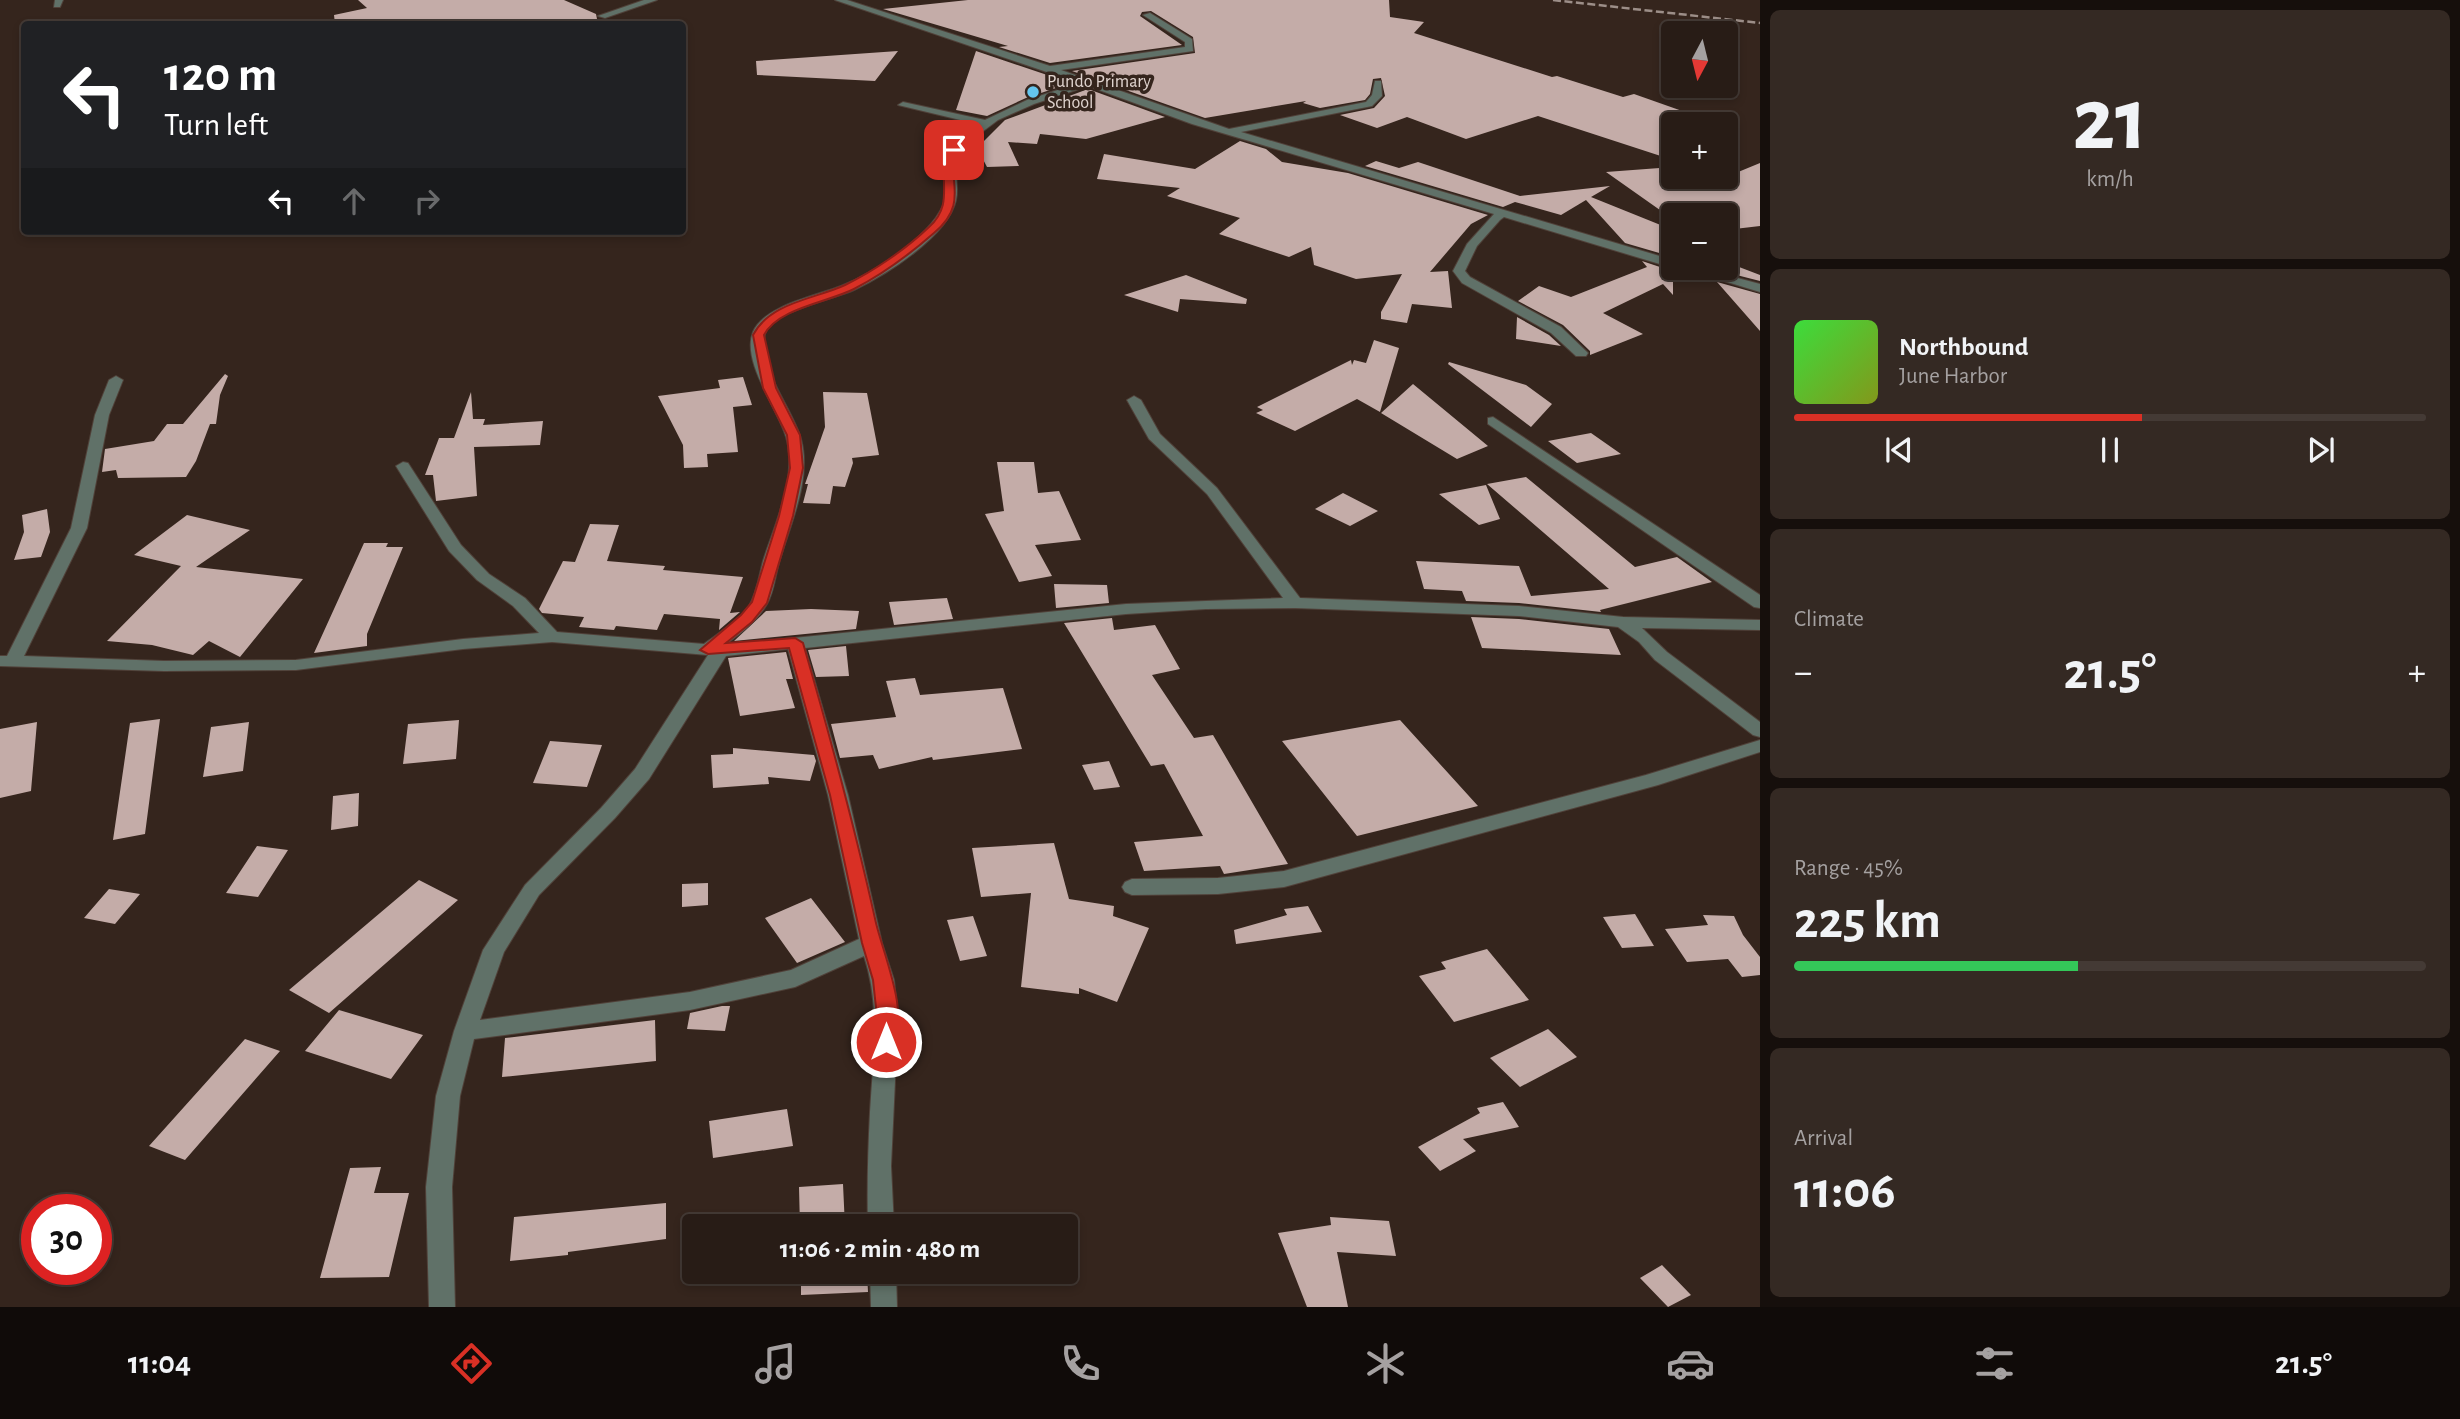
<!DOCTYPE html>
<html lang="en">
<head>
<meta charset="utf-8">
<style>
	:root { --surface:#281c16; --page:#342923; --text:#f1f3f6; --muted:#a5a1a1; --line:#443a35; --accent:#d93025 }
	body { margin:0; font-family:"Alegreya Sans",sans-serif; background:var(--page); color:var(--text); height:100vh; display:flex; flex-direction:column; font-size:26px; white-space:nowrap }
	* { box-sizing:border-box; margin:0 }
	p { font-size:23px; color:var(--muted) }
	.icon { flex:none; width:38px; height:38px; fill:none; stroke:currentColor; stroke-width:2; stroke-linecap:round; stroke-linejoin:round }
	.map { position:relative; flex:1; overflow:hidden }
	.panel { display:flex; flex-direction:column; gap:10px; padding:10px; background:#160f0c; width:700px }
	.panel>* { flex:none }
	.guide { position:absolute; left:21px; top:21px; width:665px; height:214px; border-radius:7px; box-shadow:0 4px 10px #0003,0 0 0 2px var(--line); background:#202124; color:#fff; overflow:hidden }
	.needle { width:46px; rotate:187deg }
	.tools { position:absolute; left:1661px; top:21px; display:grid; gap:14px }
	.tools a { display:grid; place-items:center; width:77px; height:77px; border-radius:7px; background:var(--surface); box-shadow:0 4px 10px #0003,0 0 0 2px var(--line); font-size:35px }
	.speed { position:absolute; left:21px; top:1194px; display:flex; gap:14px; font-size:35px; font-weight:700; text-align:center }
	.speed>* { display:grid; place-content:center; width:91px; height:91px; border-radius:50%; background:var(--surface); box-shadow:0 4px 10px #0003,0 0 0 2px var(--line); line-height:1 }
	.speed .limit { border:10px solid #d22; background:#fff; color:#111 }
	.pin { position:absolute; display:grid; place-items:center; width:60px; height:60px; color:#fff; margin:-30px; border-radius:14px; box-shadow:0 4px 10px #0006 }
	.me { position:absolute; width:77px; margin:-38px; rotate:0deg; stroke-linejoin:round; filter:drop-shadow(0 0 5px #0008) }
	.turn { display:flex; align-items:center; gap:24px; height:147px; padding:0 28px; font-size:32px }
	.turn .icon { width:91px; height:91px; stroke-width:2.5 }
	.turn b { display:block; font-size:49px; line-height:60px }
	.lanes { display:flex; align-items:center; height:66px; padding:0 28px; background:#0003; justify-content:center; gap:35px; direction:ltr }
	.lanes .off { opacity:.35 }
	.big { font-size:52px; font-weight:700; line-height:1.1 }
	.panel .tile { flex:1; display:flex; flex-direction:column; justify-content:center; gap:10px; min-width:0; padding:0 24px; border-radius:10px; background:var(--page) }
	.panel .dial { align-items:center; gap:0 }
	.dial b { font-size:91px; line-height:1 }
	.song { display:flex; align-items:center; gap:21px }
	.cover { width:84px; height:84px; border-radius:10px; background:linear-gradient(135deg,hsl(120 70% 55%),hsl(70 70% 35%)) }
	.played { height:7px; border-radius:4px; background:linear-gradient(90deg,var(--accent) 55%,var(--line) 55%) }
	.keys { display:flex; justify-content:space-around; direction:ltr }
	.heat { display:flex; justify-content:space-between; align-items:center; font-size:38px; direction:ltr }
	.charge { height:10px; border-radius:5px; background:linear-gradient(90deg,#34c759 45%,var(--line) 0) }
	.trip { position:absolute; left:682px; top:1214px; width:396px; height:70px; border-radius:7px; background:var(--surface); box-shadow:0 4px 10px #0003,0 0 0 2px var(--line); font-weight:700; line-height:70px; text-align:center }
	.menu { display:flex; height:112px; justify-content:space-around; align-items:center; background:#100b09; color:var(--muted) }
	.menu .icon { width:49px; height:49px }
	.menu .on { color:var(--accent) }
	.menu b { font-size:32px; color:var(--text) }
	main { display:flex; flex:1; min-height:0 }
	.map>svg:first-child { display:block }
</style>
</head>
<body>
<main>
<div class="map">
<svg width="1760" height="1307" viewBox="0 0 1760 1307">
	<rect width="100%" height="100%" fill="#35251d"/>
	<path fill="#c4aca8" d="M358,0H564L596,14L597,19L620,24H335L334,15L367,8Z
		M968,0H1389L1390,17L1424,22L1414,33L1552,77L1557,76L1623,97L1634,94L1719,124H1673V160L1538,116L1466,139L1407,117L1377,128L1340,115L1374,108L1385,96L1381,78L1373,79L1370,94L1365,100L1320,108L1303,103L1306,101L1205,118L1072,71L1195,53L1193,37L1151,11L1142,12L1140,16L1182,45L1050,63L999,47L1008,46L883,9Z
		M898,51L875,81L757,75L756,61Z
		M976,51L1071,83L1026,98L987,116L956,110Z
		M1088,89L1165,117L1086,139L1040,134L1037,144L1008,142L1019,166L987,167L977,148L1005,120Z
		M1240,141L1266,149L1282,162L1348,173L1488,215L1471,224L1430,272L1448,271L1452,308L1412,304L1407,323L1381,319V312L1402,274L1356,279L1314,265L1311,247L1289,257L1219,234L1240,218L1167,196L1180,188L1097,179L1104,154L1195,169Z
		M1376,161L1399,168L1418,162L1520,196L1610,186L1591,197L1673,230V257L1625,243L1586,200L1561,215L1515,202L1503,207L1365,166Z
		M1760,163V226L1726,230V215H1667L1606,172L1673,167V177H1726Z
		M1642,261L1672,271L1678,268L1686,272L1673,279V295L1663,284L1603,313L1643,334L1590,355V351L1563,325L1518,301L1539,286L1571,297L1647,267Z
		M1726,262L1760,275V281L1709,268H1726Z
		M1186,275L1247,299L1246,304L1180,299L1178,312L1124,295Z
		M1717,282L1760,294V331Z
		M1517,317L1549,335L1561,346L1516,339Z
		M1374,340L1399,348L1380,412L1357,399L1295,431L1256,413L1263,410L1257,407L1351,360L1352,365L1354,360L1366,363Z
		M1449,362L1526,385L1552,404L1531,427L1448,364Z
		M225,374L228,376L220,395L216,424H210L196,461L186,477L118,478L116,470L102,472L105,449L154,441L167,424H183Z
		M743,377L752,405L733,407L738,452L707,454L708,467L684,468L683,445L658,396L720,388L718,380Z
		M1413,384L1488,446L1457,459L1381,413Z
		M471,392L473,419H485L483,425L543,421L540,445L474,447L477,496L436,501L433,475H425L439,438H454Z
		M823,392L867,393L879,455L852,458L853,463L845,487L833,486L830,504L803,503L808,484H805L825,427Z
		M1591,433L1621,454L1577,463L1548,441Z
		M997,462H1034L1038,493L1059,491L1081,540L1035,545L1052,576L1019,582L985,514L1004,511Z
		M1526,477L1635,567L1677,557L1712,582L1600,610L1601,612L1519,603L1466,601L1462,591L1424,589L1416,561L1519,566L1531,596L1609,589L1487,484Z
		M1486,485L1500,519L1479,525L1439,494Z
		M1343,493L1378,511L1350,526L1315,509Z
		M47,509L50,532L41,557L14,560L24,532L22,515Z
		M187,515L250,530L196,567L303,579L240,657L209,641L193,655L152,645L107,641L181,566L134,555Z
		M590,524L619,525L607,561L665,566L663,570L743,577L730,613L740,612L719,630L720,619L664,614L657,630L616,626L614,630L579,627L584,617L542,613L539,609L563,561L575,562Z
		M364,543H388L386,547H403L367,634V646L314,653Z
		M1054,584L1107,585L1109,603L1056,608Z
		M947,598L953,619L894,625L889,602Z
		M811,609L859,611L856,629L734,641L766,611Z
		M1471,617L1519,619L1609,629L1621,655L1482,648Z
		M1112,618L1114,630L1155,625L1180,669L1152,675L1194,738L1213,735L1288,864L1224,874L1220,866L1144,871L1134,842L1203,836L1164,764L1151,766L1064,623Z
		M846,646L849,676L816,677L808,650Z
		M786,652L793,679H786L795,708L740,716L728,658Z
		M915,678L920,695L1003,688L1022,749L933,760L932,757L879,769L873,755L840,758L831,724L896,717L886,681Z
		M160,719L145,834L113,840L130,723Z
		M459,720L456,759L403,764L408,724Z
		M1400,720L1478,806L1357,836L1282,741Z
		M37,722L31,791L0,798V729Z
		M249,722L243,771L203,777L211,727Z
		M550,741L602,745L587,787L533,783Z
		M733,748L814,755L816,761L810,781L768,777L769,784L713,788L711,755L733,754Z
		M1109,761L1120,787L1094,790L1082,765Z
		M359,793L358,826L331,830L333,796Z
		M1054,843L1069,899L1114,906L1113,916L1149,928L1117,1002L1079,988V994L1021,987L1031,893L981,897L972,848Z
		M257,846L288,850L258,897L226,893Z
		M419,880L458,900L329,1013L289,990Z
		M708,883V905L682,907V884Z
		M109,889L140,894L115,924L84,918Z
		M811,898L845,942L797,963L765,918Z
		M1308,906L1322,932L1236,944L1234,930L1287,915L1284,909Z
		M1635,914L1654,946L1622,948L1603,917Z
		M1703,915L1734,916L1743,935L1760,957V975L1742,977L1728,959L1687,962L1665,929L1708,925Z
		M973,916L987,956L960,961L947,920Z
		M1487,949L1529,1000L1454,1022L1419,976L1446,969L1441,962Z
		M722,1006H730L725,1031L687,1029L690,1013Z
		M339,1010L423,1035L391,1079L305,1051Z
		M655,1020L656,1061L502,1077L505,1038Z
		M1548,1029L1577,1057L1520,1087L1490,1058Z
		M245,1039L280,1051L185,1160L149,1146Z
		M1503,1102L1519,1127L1463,1139L1476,1151L1440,1171L1418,1147L1480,1113L1477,1108Z
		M787,1109L793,1146L713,1158L709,1121Z
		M381,1167L374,1193H409L389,1277L320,1278L350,1168Z
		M843,1184L845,1227H800L799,1187Z
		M666,1203V1239L568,1252V1255L510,1261L514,1217Z
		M1330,1217L1389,1221L1396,1256L1337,1252L1348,1307H1307L1278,1233L1331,1225Z
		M1662,1265L1691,1295L1668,1307L1640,1278Z
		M801,1272H867L868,1292L801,1295Z"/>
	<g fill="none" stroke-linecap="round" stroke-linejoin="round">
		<defs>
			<path id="minor" d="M55,0H63L60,7H54Z
				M644,0H657L605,18L598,16Z
				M835,0H847L1050,66L1185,47V42L1143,15L1150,13L1192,39L1193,51L1061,70L1229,129L1366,102L1372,95L1375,81H1381L1382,96L1372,106L1241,132L1673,260V268L1504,217L1500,220L1477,246L1465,271L1470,277L1561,327L1588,353L1586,356H1576L1551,333L1462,283L1453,271L1467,244L1494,214L1192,124L1088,86L1034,104L998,120L966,144L954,157C955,171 959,186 956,200C948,236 886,275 854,290C834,299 772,311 765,334C756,366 793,409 801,439C812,480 790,524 779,563C775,577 774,592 767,604C757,621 741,633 725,645L1126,604L1283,598L1207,494L1149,439L1127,400L1134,396L1141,400L1160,434L1217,488L1300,598L1519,606L1623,617L1760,620V630L1642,628L1667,652L1760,722V737L1753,735L1655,660L1639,642L1618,627L1519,616L1295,608L1206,609L1126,614L805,648L848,795L882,943L894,980L898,1017L891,1166L894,1227H868C867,1188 868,1151 870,1112C873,1059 881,1007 864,956L795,987L690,1010L474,1039L460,1096L452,1187L455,1307H429L426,1187L436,1096L454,1031L483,950L525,885L601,808L635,769L708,655L552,642L463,649L296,670L164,671L0,666V656H7L71,528L95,415L109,380L116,376L123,380L109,415L87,528L24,656L164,661L296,660L463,639L539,633L513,606L477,580L449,551L396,466L403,462L408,463L461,545L489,574L525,598L557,632L704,644C719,633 737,622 749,606C757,593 759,576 763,561C775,523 798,477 786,437C778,409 741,361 753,332C765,305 816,296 841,286C872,274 937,233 945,199C948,186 944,171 944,157L959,139L977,124L898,105L903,102L985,120L1027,100L1079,83ZM788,649L828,795L859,939L791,970L690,992L480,1020L504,952L539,895L615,818L649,779L726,656Z
				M1681,268H1700L1760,284V292Z
				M1493,417L1760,595V608L1754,607L1488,424V418Z
				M1760,740V752L1658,785L1284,887L1218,894L1132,895L1125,892L1122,887L1125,882L1132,879L1218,878L1284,871L1646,775Z
				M870,1272H896L897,1307H871Z"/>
		</defs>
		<use href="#minor" stroke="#504139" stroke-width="2"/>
		<use href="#minor" fill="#607168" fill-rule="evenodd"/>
		<path stroke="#9c8e88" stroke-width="2.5" stroke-dasharray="8 3.5" stroke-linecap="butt" d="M1553,0L1760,23"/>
	</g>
	<path fill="#d93025" stroke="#8d1f18" stroke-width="2" d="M951,148L959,150C942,175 973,201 934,233C910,254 883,274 854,289C829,302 778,308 764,335L776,388L800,435L803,468L793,516L767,603L752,622L726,643L795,638L803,643C830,736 855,828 876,923C884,956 910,1015 893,1048L886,1050L878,1048L875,1042L877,1017L873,980L862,943L830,795L789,648L708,654L700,650L741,615L752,602L779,516L790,468L787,435L763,388L753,335C770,302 815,299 845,285C874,271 906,249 929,227C958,201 933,173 951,148Z"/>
	<circle fill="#64c5ee" stroke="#35251d" stroke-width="2.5" cx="1033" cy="92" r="7"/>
	<g text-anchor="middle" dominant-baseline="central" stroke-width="7" stroke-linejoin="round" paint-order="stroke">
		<g font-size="18" fill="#e0d4cf" stroke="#35251d" text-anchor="start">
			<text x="1047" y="82">Pundo Primary<tspan x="1047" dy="21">School</tspan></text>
		</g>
	</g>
</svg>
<div class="tools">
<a><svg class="needle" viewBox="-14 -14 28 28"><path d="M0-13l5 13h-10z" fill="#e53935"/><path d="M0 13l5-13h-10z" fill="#a5a1a1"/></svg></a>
<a>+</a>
<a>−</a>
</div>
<div class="speed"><div class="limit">30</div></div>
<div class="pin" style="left:954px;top:150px;background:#d93025"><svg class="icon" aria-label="arrive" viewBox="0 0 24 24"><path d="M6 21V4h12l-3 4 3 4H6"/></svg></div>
<svg class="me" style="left:886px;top:1042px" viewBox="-20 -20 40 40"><circle r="17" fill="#d93025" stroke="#fff" stroke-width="3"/><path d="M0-11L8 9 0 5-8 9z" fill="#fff"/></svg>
<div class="trip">11:06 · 2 min · 480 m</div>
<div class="guide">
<div class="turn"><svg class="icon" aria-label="left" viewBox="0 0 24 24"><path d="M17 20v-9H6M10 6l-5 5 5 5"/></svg><div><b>120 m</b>Turn left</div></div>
<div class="lanes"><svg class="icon" aria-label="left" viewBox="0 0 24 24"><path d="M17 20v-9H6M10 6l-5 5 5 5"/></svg><svg class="icon off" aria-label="ahead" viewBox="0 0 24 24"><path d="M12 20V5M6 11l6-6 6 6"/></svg><svg class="icon off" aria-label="right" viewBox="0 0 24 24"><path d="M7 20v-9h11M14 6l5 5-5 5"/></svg></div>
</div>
</div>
<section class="panel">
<div class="tile dial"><b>21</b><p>km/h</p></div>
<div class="tile">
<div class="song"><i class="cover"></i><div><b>Northbound</b><p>June Harbor</p></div></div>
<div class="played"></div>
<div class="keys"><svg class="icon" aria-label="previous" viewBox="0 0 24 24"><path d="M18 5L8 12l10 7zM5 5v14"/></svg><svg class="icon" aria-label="pause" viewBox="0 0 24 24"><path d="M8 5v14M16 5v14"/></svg><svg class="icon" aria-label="next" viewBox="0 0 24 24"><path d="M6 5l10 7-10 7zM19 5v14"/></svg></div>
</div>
<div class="tile"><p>Climate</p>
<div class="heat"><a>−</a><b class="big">21.5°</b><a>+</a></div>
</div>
<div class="tile"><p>Range · 45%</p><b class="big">225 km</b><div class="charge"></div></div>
<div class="tile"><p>Arrival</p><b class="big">11:06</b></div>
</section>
</main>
<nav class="menu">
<b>11:04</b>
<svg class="icon on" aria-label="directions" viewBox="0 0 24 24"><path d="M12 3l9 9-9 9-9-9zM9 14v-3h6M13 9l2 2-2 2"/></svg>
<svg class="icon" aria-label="music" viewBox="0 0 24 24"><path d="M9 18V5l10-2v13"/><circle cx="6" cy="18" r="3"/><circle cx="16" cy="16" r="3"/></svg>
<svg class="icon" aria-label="phone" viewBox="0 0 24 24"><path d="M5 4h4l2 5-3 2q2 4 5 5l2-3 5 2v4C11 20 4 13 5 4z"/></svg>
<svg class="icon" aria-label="climate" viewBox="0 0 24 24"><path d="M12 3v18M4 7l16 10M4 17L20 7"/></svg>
<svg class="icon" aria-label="car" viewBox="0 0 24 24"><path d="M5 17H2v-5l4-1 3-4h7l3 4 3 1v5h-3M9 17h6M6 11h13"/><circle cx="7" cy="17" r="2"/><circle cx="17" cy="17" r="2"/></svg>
<svg class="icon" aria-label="filters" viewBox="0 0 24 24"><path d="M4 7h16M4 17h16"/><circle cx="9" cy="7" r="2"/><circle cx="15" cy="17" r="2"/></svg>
<b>21.5°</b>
</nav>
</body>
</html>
